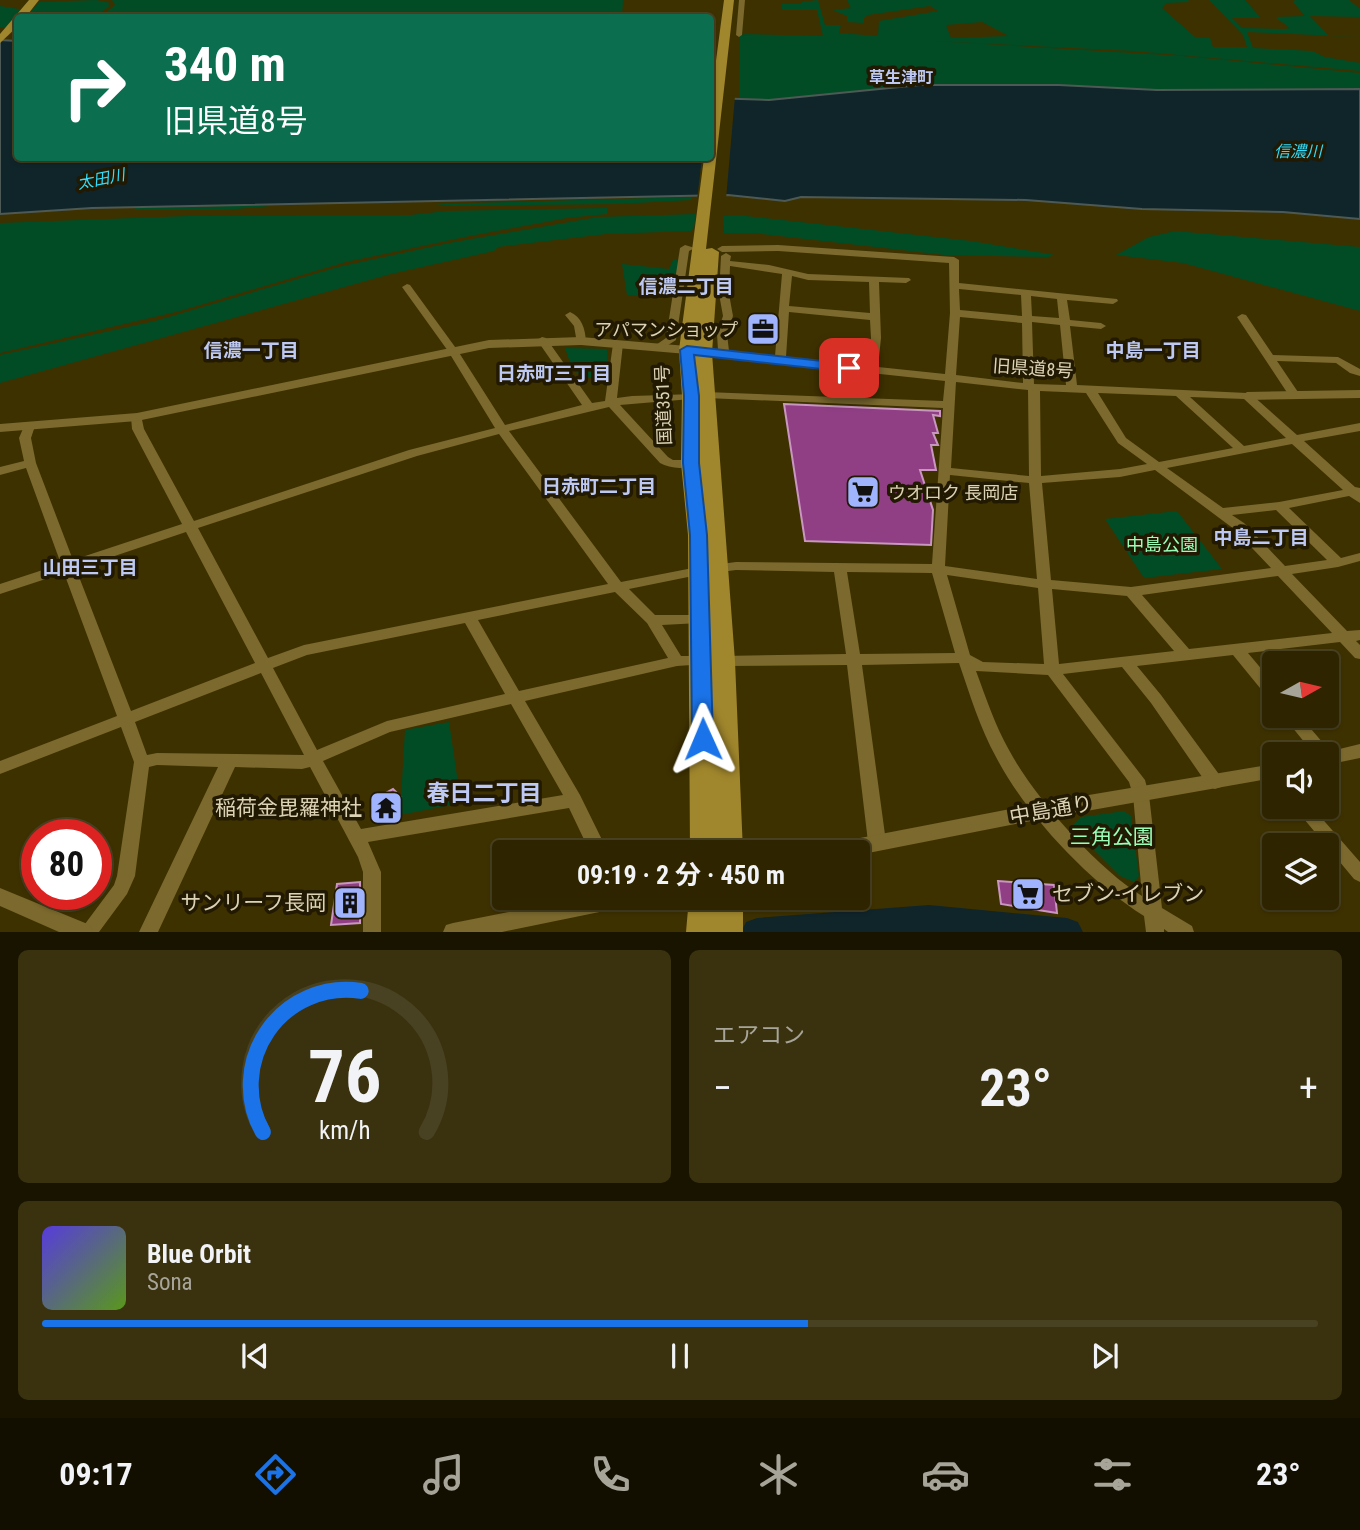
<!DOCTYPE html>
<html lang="ja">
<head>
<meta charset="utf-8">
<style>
	:root { --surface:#2e2500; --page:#3a310f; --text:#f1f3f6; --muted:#a7a599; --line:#494222; --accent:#1a73e8 }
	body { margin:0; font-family:"Roboto Condensed","Noto Sans JP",sans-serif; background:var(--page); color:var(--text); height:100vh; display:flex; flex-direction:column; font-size:26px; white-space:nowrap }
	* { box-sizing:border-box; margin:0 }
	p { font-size:23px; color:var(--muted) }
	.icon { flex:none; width:38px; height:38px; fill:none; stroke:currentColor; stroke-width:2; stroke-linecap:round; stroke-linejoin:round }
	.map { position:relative; height:932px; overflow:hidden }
	.sheet { display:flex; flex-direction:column; gap:18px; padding:18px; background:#191400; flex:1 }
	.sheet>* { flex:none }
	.hud { position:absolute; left:14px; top:14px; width:700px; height:147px; border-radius:7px; box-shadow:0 2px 5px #0004,0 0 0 2px var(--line); background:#0b6e4f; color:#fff; overflow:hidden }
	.needle { width:46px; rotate:82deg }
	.controls { position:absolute; left:1262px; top:651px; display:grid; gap:14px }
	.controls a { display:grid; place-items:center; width:77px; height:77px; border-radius:7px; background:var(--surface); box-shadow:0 2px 5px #0004,0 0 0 2px var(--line); font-size:35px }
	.speed { position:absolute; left:21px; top:819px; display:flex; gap:14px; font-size:35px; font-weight:700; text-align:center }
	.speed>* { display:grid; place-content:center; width:91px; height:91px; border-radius:50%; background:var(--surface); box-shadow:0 2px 5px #0004,0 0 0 2px var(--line); line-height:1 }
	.speed .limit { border:10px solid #d22; background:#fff; color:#111 }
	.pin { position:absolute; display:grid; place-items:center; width:60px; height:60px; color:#fff; margin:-30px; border-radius:14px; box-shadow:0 4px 10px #0006 }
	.me { position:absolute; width:77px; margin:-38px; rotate:359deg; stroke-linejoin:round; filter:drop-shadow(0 0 5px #0008) }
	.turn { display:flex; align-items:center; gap:24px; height:147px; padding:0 35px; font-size:32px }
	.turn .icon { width:91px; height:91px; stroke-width:2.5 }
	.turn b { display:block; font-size:49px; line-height:60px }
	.big { font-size:52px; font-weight:700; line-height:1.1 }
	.sheet .card { flex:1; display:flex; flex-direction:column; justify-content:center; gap:10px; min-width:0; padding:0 24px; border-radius:10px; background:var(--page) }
	.sheet .dial { align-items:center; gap:0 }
	.dial svg { height:182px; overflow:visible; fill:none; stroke:var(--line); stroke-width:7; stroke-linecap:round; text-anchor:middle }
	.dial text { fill:var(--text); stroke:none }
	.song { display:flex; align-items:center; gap:21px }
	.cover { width:84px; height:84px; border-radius:10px; background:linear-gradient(135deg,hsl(250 70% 55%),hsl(90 70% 35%)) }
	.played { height:7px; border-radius:4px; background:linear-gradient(90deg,var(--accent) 60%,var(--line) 60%) }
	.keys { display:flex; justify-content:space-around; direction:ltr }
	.heat { display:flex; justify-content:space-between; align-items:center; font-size:38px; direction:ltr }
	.sheet .tiles { flex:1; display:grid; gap:18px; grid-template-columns:1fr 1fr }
	.card:last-child { grid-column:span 2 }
	.trip { position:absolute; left:492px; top:840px; width:378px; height:70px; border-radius:7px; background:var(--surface); box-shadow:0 2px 5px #0004,0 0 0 2px var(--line); font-weight:700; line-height:70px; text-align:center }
	.dock { display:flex; height:112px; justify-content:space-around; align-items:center; background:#120f00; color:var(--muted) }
	.dock .icon { width:49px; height:49px }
	.dock .current { color:var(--accent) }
	.dock b { font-size:32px; color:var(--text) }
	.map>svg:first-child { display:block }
</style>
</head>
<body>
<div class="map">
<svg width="1360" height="932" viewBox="0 0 1360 932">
	<rect width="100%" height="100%" fill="#3e3100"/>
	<path fill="#014c25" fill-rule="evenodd" d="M96,0L111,3L107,4L111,5L95,17L18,18L17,29L0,27V6L31,11L39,2Z
		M112,0H623L622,18L100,17L115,5Z
		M743,0L742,34L823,36L817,10H782L781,4H802V2L818,0L825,25H841L839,33L878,36L879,21L938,11L930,6L868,15L864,18V23L847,22V16L833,10L851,8L847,0H1188L1190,2L1166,3L1162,8L1195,37L1210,38L1213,47H1247L1243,35L1209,0H1245L1261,18H1232L1242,28L1284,29L1290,28L1275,17L1305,16L1293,2L1295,0H1349L1360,9V17L1310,16L1329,36L1360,37L1247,32L1253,48L1312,51L1325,57L1360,63V71L1133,51L933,41L1183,56L1360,73V89L1157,90L1059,85H920L769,100H739L740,35L751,36L740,34ZM982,22L1009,36L951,38L946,25Z
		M692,197L691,200L618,204L454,206L435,204Z
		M282,205L225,210H134L135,208Z
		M607,208V214L567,218L470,236L346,262L180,311L0,353V223L187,216L410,215L447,211Z
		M696,214L694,227L691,231L606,234L498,247L494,251L391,274L0,383V355L155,321L338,267L449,243L598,217Z
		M737,215L971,241L1055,255L1048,257L945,255L753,233H724L723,216Z
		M1175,231L1360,247V311L1183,263L1116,255L1149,237Z
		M673,260H678L674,297L627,295L622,264L669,269Z
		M565,348L607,349V377C576,378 575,377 565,348Z
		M1177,511L1222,569L1144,578L1105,519Z
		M449,722L461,803L400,815L405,730Z
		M1124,811L1131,816L1139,876L1134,882L1120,876L1075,831L1074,824L1081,817Z"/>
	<path fill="#10252a" stroke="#4d5954" stroke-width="2" d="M0,40L17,41L18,158H710L711,98L769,100L920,85H1059L1157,90L1360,89V219L1283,212L1142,209L1026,200L801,197L785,201L728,195L92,208L0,214Z"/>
	<path fill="#3e3100" d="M711,94L735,96L726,199L697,200L702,158H710Z"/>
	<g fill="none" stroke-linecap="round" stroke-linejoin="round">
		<path fill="#10252a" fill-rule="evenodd" d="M929,905L1067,918L1078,922L1083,932H741L746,922L757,918Z"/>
	</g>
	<path fill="#903f85" stroke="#c896bf" stroke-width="2" d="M784,404L940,411V416L933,415L938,433H933L938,445H931L936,470H920L933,510L931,545L805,541Z
		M393,789L401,797L392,817L383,819L373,800Z
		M998,881L1054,885L1057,913L1001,904Z
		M360,882V923L331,925L337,884Z"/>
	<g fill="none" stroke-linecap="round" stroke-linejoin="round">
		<path fill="#7b692d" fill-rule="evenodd" d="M739,0H745L742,35L739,37L736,35Z
			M685,245L695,248L689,251L676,340L662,349H654L653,347L666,338L680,248Z
			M778,245L954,257L959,260V283L1117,299L1118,301L1113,304L1067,300L1070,320L1101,323L1106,326L1101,329L1070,326L1077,385L1247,393L1251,394L1297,435L1360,423V431L1304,441L1355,487L1360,488V503L1349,496L1289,508L1341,558L1360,553V561L1338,567L1292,574L1347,631L1360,630V640L1356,641L1360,645V659L1355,658L1340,642L1248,653L1274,684V701L1269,699L1233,655L1137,666L1161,695L1221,777L1223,782L1221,787L1215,789L1209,787L1151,703L1122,667L1063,674L1145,780L1149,795L1162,908L1192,926L1194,932H1168L1164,929V932H1146L1144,916C1088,881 1027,816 996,757C980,728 970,695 959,663L862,665L886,842L883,847L877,849L871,847L868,842L847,665L723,666L718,665L716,661L718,657L723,656L846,654L834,572L736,570L698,575L629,589L655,615H705L707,618L705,621L700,623L662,625L681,656H706L708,660L706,664L677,666L525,701L580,795L608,852H590L569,808L368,842L381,872V932H363V872L358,857L310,767L302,769L235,767L158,932H139L218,767L157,765L149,767L135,876L127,894L99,932H79L114,885L117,876L134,762L121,727L0,774V761L117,716L64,573L0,594V584L61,564L26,468L0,475V467L24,461L19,438L25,424L29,422L35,426L31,438L36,463L73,560L182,524L132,429L131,417L133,415H141L144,429L194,521L409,450L495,428L448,351L402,287L407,284L410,285L458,351L505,425L582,405L537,340L542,337L546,338L592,403L605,401L613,344L618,341L623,344L617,398L632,396L695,394L697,396L691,399L620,405L668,457L673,460H695L697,463C688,470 670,469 660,463L609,407L509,431L621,582L698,567L736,562L932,564L943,408L706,398L700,395L706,392L943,401L945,381L695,354L690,351L695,348L718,350L717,334L723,316L719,294L721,256L726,253L731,256L730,261L769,265L808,274L909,278L911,280L906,283L879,282L881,338L878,367L945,374L950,313L949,263L778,251L722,252L717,249L722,246ZM730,266L782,274L775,356L729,351L727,334L733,316L729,294ZM792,276L808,280L869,282L870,313L789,306ZM959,289L1021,295L1022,316L960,310ZM1031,296L1057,299L1059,318L1032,316ZM789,312L870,320L871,338L867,366L786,357ZM960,317L1022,323L1023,383L956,375ZM1032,322L1060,325L1066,385L1034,384ZM956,382L1028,390L1029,476L951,468ZM1040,391L1086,393L1118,443L1147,464L1120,469L1041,476ZM1098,393L1176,396L1233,448L1159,462L1126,438ZM1190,397L1244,399L1286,438L1244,446ZM499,434L608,584L304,645L268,658L198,528L417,456ZM1292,444L1343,490L1279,502L1223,508L1167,468ZM1155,470L1234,529L1271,568L1131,587L1051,580L1042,483L1120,477ZM950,475L1029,483L1037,579L945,566ZM1276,510L1327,560L1285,566L1244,523L1232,515ZM186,532L255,663L131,711L76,569ZM847,572L932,573L955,653L860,654ZM947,575L1038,588L1044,664L983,662L970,655ZM1278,576L1332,633L1189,649L1142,595ZM1052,589L1127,596L1174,651L1059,664ZM615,592L647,623L668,658L519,691L478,620ZM465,623L505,694L387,721L317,750L273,668L307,655ZM976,671L1048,675L1129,782L1133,795L1142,896C1097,868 1034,797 1009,750C995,725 986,698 976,671ZM261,673L304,755L157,753L147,755L135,722ZM511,704L563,795L361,829L323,761L390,732Z
			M570,312C582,317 585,329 586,341L585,343H577L574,326L565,315Z
			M1242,314L1246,315L1273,355L1338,357L1360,369V376L1350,373L1336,363L1277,361L1300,395L1294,398L1290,397L1237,317Z
			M1283,716H1300L1329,750L1331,754L1329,758L1326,759V754H1314Z
			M1294,807H1312L1360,862V882L1354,879Z"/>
		<path fill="#7b692d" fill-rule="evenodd" d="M581,337L687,346L693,350L687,354L581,345L489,348L137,421L0,432V424L137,413L489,340Z
			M1360,390V398L1247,400L1241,396L1247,392Z
			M1360,744V758L1326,765V754H1319Z
			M1274,764V778L1041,819L858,855V852H819L822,846L829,844L1041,803Z
			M0,888L90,925L93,932H59L0,906Z
			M580,898H634L631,904L624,907L502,932H443L446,925L453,923Z"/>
		<path fill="#a0862c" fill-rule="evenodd" d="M29,0H39L25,18H18V26L0,43V34Z
			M724,0H734L706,249L712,248L719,252L712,353L735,661L743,852H690L688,535L681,463L682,396L679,350L704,158H710V106Z
			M689,898H743V932H686Z"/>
	</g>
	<path fill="#1a73e8" stroke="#114b97" stroke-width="2" d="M687,346L849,364L856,368L849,372L694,355L699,396V463L707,535L713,739L710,745L703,747L695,745L692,739L690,535L683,463L684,396L680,350Z"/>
	<defs>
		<symbol id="office-square" viewBox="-11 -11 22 22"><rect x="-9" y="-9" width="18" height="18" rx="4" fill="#a0b3fd" stroke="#211902"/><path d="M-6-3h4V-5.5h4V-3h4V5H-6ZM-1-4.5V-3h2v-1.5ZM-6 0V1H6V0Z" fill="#111"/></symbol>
		<symbol id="supermarket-square" viewBox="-11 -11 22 22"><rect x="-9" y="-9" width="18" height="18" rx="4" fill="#a0b3fd" stroke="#211902"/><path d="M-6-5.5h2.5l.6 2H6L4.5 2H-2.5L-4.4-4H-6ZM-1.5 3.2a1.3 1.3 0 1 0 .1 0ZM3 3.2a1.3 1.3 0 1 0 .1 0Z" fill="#111"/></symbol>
		<symbol id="temple-square" viewBox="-11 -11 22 22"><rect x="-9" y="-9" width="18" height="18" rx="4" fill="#a0b3fd" stroke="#211902"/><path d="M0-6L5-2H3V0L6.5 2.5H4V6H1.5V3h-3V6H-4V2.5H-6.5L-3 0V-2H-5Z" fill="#111"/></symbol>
		<symbol id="building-square" viewBox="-11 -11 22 22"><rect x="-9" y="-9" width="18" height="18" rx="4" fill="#a0b3fd" stroke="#211902"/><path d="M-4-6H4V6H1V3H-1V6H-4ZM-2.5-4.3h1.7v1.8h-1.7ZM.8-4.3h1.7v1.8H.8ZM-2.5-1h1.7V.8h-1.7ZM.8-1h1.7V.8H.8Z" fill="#111"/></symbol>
	</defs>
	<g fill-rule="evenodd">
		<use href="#office-square" x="744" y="310" width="38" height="38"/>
		<use href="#supermarket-square" x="844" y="473" width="38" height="38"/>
		<use href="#temple-square" x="367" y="789" width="38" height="38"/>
		<use href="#supermarket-square" x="1009" y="875" width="38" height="38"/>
		<use href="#building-square" x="331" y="884" width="38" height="38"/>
	</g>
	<g text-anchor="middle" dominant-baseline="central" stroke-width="7" stroke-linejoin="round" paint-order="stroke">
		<g font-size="16" font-weight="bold" fill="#bdc9f3" stroke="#211902">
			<text x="901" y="77">草生津町</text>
		</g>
		<g font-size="16" font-style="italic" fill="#31ddfa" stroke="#211902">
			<text x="1298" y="151">信濃川</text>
			<text transform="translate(101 179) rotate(-11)">太田川</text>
		</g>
		<g font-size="18" fill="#dcd2b5" stroke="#211902" text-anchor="end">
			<text x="738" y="329">アパマンショップ</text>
			<text x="888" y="492" text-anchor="start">ウオロク 長岡店</text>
		</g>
		<g font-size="18" fill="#dcd2b5" stroke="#211902">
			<text transform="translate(1033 368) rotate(4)">旧県道8号</text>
			<text transform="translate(663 405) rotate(-92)">国道351号</text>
		</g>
		<g font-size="18" fill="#99feb8" stroke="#211902">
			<text x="1162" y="544">中島公園</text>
		</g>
		<g font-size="19" font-weight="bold" fill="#bdc9f3" stroke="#211902">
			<text x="686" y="286">信濃二丁目</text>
			<text x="251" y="350">信濃一丁目</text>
			<text x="1153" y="350">中島一丁目</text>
			<text x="554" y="373">日赤町三丁目</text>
			<text x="599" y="486">日赤町二丁目</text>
			<text x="1261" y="537">中島二丁目</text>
			<text x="90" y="567">山田三丁目</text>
		</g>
		<g font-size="21" fill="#dcd2b5" stroke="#211902" text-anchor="end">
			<text x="362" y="808">稲荷金毘羅神社</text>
			<text x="1052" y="894" text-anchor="start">セブン-イレブン</text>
			<text x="326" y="903">サンリーフ長岡</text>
		</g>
		<g font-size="21" fill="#dcd2b5" stroke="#211902">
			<text transform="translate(1051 810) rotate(-10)">中島通り</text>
		</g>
		<g font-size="21" fill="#99feb8" stroke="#211902">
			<text x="1112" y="837">三角公園</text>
		</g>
		<g font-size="23" font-weight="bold" fill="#bdc9f3" stroke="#211902">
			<text x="484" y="793">春日二丁目</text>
		</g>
	</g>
</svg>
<div class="controls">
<a><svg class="needle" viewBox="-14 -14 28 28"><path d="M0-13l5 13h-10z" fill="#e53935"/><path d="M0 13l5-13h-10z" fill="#a7a599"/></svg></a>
<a><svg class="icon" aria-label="sound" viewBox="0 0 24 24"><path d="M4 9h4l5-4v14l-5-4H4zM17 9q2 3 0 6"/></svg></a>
<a><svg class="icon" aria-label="layers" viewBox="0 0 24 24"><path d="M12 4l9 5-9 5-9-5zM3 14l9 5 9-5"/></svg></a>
</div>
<div class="speed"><div class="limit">80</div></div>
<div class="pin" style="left:849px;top:368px;background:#d93025"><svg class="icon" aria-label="arrive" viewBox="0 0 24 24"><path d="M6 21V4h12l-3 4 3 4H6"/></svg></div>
<svg class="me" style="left:703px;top:739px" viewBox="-20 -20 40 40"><path d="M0-17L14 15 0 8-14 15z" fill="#1a73e8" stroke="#fff" stroke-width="4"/></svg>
<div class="trip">09:19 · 2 分 · 450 m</div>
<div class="hud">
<div class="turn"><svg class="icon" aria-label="right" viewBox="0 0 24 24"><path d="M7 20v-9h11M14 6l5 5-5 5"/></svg><div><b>340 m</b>旧県道8号</div></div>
</div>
</div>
<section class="sheet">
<div class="tiles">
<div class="card dial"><svg viewBox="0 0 100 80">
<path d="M14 69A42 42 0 1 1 86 69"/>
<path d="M14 69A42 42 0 0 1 57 7" stroke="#1a73e8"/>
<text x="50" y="56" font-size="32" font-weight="700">76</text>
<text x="50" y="72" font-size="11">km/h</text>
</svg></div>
<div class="card"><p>エアコン</p>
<div class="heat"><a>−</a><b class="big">23°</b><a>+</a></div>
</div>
<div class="card">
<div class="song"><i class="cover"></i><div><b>Blue Orbit</b><p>Sona</p></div></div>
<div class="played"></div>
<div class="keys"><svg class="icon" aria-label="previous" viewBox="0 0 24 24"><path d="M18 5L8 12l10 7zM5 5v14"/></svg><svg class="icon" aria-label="pause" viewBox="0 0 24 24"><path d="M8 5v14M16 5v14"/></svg><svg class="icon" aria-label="next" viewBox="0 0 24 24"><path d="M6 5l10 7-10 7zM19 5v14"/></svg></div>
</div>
</div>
</section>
<nav class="dock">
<b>09:17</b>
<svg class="icon current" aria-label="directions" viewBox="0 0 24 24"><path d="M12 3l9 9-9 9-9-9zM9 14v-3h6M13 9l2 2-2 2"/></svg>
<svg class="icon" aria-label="music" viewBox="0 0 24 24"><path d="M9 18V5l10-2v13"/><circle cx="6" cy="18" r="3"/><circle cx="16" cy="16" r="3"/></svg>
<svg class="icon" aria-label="phone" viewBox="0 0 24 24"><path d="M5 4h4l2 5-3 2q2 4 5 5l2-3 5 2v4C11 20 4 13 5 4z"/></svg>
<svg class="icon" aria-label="climate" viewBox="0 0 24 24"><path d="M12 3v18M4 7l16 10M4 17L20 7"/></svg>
<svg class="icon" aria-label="car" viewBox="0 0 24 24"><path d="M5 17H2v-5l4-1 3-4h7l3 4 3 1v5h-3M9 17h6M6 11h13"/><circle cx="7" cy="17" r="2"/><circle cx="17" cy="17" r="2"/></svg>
<svg class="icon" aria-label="filters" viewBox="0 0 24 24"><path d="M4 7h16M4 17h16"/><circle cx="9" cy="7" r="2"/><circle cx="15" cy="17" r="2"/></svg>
<b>23°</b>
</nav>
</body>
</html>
